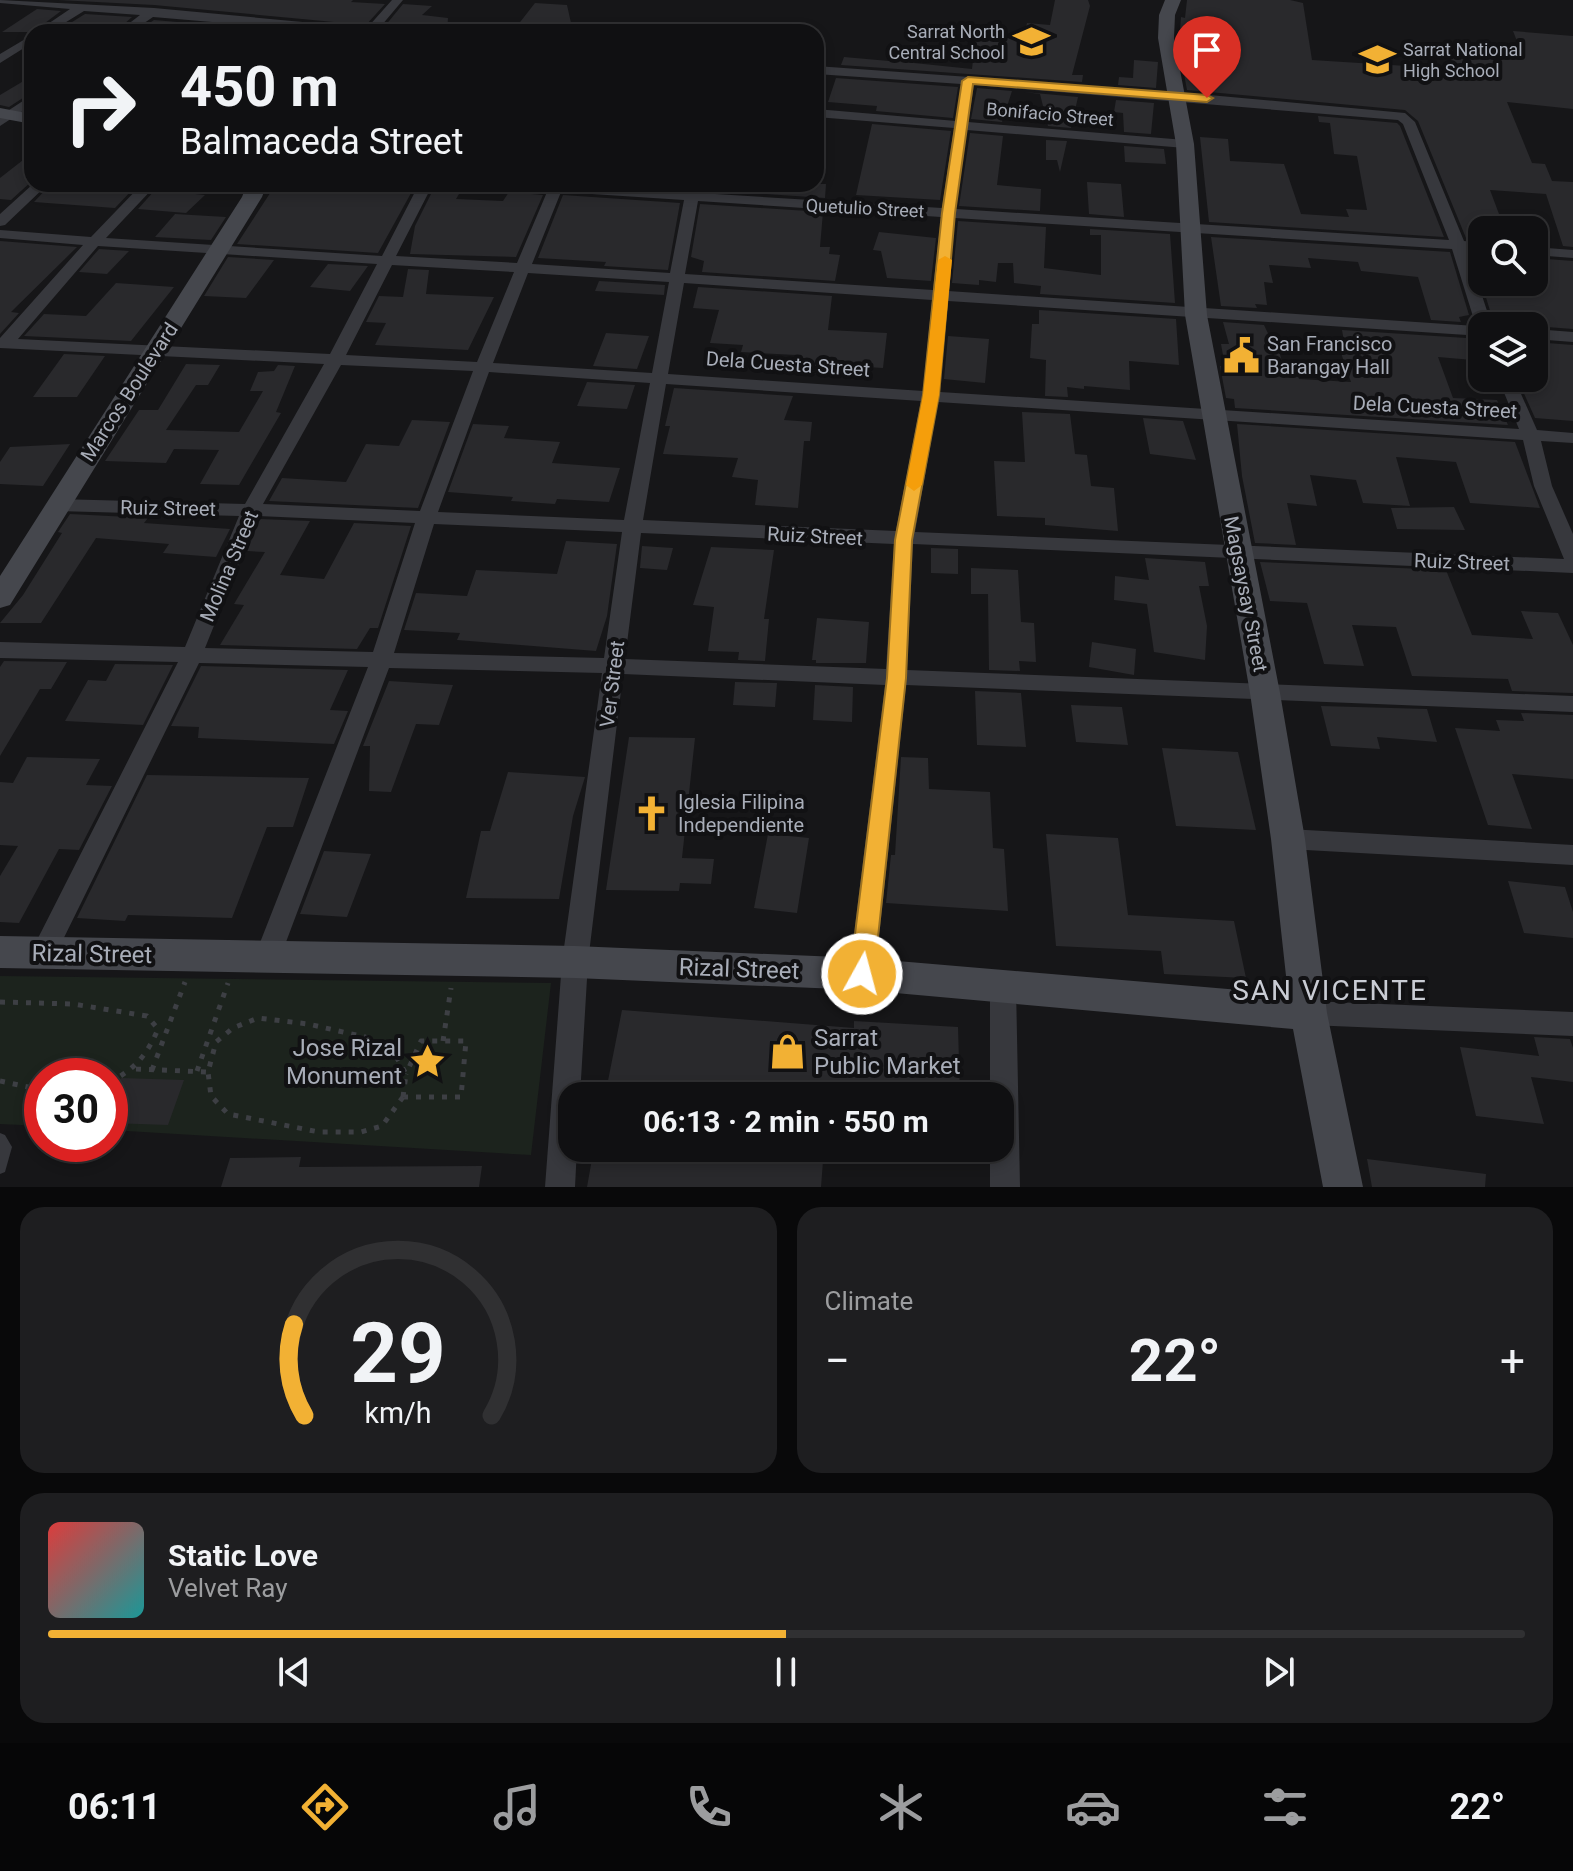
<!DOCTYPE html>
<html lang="en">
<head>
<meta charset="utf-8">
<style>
	:root { --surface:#101012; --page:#1e1e20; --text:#f1f3f6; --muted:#9c9d9f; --line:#303032; --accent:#f2b134 }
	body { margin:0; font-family:Roboto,sans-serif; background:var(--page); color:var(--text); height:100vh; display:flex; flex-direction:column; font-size:30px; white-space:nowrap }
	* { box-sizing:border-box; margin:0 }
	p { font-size:26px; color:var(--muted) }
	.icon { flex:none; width:44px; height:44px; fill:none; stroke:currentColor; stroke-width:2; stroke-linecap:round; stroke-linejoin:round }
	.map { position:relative; height:1187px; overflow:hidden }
	.side { display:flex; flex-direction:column; gap:20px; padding:20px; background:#09090a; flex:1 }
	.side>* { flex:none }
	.hud { position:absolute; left:24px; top:24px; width:800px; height:168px; border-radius:24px; box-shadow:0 4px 12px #0003,0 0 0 2px var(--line); background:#101012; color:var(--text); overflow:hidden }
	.controls { position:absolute; left:1468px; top:216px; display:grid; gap:16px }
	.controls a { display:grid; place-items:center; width:80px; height:80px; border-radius:16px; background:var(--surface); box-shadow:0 4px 12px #0003,0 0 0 2px var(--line); font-size:40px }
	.speed { position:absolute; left:24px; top:1058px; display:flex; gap:16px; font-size:40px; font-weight:700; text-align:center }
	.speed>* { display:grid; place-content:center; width:104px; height:104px; border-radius:50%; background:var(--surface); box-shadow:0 4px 12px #0003,0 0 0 2px var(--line); line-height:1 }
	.speed .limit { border:12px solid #d22; background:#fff; color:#111 }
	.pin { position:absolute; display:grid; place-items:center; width:68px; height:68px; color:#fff; margin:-82px -34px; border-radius:50% 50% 50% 0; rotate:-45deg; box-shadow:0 0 8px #0007 }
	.pin .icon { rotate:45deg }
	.me { position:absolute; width:88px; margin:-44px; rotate:7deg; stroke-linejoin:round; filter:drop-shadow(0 0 6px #0008) }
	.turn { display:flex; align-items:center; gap:28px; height:168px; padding:0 24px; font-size:36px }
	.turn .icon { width:104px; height:104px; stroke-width:2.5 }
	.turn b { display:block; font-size:56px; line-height:68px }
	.big { font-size:60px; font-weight:700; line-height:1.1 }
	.side .widget { flex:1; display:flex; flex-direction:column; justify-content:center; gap:12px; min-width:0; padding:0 28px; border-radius:24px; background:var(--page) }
	.side .dial { align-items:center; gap:0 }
	.dial svg { height:208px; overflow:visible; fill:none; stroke:var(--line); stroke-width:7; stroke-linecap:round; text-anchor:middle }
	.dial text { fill:var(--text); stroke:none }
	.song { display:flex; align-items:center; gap:24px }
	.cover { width:96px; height:96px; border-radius:12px; background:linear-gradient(135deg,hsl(0 70% 55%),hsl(180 70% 35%)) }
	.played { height:8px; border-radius:4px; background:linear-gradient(90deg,var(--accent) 50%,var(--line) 50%) }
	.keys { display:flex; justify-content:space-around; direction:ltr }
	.heat { display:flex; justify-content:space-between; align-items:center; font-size:44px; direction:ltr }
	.side .tiles { flex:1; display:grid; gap:20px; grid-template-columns:1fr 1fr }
	.widget:last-child { grid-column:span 2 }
	.trip { position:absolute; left:558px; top:1082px; width:456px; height:80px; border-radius:24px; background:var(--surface); box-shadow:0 4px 12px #0003,0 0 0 2px var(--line); font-weight:700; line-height:80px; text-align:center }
	.dock { display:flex; height:128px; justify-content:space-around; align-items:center; background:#060607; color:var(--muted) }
	.dock .icon { width:56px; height:56px }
	.dock .on { color:var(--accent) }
	.dock b { font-size:36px; color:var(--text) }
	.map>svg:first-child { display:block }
</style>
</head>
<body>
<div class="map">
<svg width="1573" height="1187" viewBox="0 0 1573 1187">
	<rect width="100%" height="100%" fill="#161618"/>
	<path fill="#1c231d" d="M0,976L551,983L531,1155L110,1130V1076H42V1126L0,1124Z"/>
	<path fill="#29292c" d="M58,0H353L351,2L385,4L366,25L154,5Z
		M1055,0H1088L1090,6L1072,75H1083L1082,82L841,65L844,57L889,61L891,56L916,59L914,63L972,69L976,34L1024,36L1027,23L1050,25Z
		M1187,0H1290L1303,3L1312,60L1454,69L1447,48L1522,54L1513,31L1573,36V109L1507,102L1532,163L1545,164L1552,181L1573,182V247L1563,246L1546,194L1490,190L1505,230H1482V240L1466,238L1418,121L1405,110L1187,90L1179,47L1181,17L1185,18Z
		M535,3L567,5L573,32H524L528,27L517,26Z
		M403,4L432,6L422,15L448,18L447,32H380Z
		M37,9L61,11L33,32H2Z
		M85,14L132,17L115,32H56Z
		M154,20L294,32H136Z
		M1134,60L1158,62L1156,88L1118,85L1119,77L1133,78Z
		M32,76V92L9,107L0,105V95Z
		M836,78L958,87L953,118L876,111L877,106L828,102Z
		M977,88L1012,91L1002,122L971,119Z
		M1024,92L1078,97L1071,128L1048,126L1040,94Z
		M1116,100L1154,103L1151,134L1124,132L1123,113L1114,112Z
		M1318,116L1397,123L1400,126L1444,237L1209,222L1200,137L1228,139L1230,161L1284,164L1301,214L1349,217L1346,209L1367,210L1357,156L1334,154L1330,123L1319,122Z
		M872,124L951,131L940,200L856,195Z
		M970,133L1003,136L997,185L1041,189L1040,211L959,206Z
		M1046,140L1067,141L1060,172L1057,160H1046Z
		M1124,146L1164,149L1166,164L1125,162Z
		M32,153V181L11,200L0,199V178Z
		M1087,182L1121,184L1124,217L1089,214Z
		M51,184L130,186L129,188H134L115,208L34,202Z
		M276,184L373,187L375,184H416L378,253L237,244Z
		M436,184H465L456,199L503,201L509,192L543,195L516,257L410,254L415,226Z
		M704,184H826L825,198L703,190Z
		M155,190L205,195L186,213L138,209Z
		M563,195L680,203L668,270L604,266L606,262L538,258Z
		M700,204L823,212L820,247H830L829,254L840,255L835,281L702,272L704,261L691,257Z
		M175,214L226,217L211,240L155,237Z
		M958,221L1046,227L1044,268L1101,275V235H1090V229L1170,234L1175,303L1040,294L1041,286L1014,283L1013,263H998L996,282L979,280V285L952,283Z
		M879,232L936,238L931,281L887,278L881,251L873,250Z
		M1211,237L1450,252L1469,315L1459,317L1461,322L1431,320L1418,277L1361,271L1358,262L1308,258L1311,268L1269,265L1273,283L1264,282L1267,305L1255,304L1257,308L1221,306Z
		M0,241L77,247L11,312L19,313L0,334Z
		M99,249L129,251L107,274L79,272Z
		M228,257L274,260L246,298L204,296Z
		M1534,258L1573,261V329L1534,326V321L1492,317L1484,291L1534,296Z
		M328,264L368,266L350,291L310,287Z
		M408,269L429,270L426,294L494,297L468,350L375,345L386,323L366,322L379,296L403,297Z
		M599,281L665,285L664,295L595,291Z
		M116,283L174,287L131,341L24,336L44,314L86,316Z
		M698,287L832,296L828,330L887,333L883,368L820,364L818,374L792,373L796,355L741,352L743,345L710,343L719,310L693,308Z
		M1039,310L1176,319L1179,365L1129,361L1130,390L1084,386V389L1067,387L1068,397L1045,396L1046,360L1030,358L1032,324H1039Z
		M1223,322L1264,325L1274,346L1278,347L1284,369L1296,370L1299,379L1351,382L1341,353H1346L1342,330L1466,338L1473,360L1438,357L1453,398L1497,400L1508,425L1235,408L1234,399L1226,398L1220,366H1225L1221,344H1229Z
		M606,333L649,336L637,369L593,366Z
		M948,336L989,339L985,383L944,379Z
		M1534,342L1573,345V421L1535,418L1517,378H1534Z
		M64,354L105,356L77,397H33Z
		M186,364L220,365L208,385H196L166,430L239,432L263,391H250L258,372L274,371L278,365L295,366L276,412L281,413L239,485L200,484L219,450L174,449L166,463L105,461L139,410H158Z
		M587,382L635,385L627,409L577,406Z
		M674,388L793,396L784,420L812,422L810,441H804L798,508L755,505L758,480L732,477L738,458L663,454L670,426H665Z
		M1022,412L1070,414L1075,454L1087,455L1091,486L1114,488L1118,531L1045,525V518L997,516L994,461L1025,462Z
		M1143,418L1183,421L1196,460L1150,454Z
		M412,420L450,422L418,508L269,501L282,478L346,482L366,444L399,446Z
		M473,424L509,426L504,438L560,442L552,463L620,468L609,502L557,499L555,504L511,501L513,497L448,492Z
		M1237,424L1515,442L1540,508L1470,503L1456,462L1396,457L1410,506L1363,503L1356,480L1310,475L1317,506L1287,503L1296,545L1255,543L1242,476Z
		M70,444L43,486L0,484V462L10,447Z
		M1454,507L1465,530L1397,529L1391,508Z
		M70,514L148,518L144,523L230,529L216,557L163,553L169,544L96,538L41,623H0L23,595L62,533L58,532Z
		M260,519L310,521L280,575L324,579L354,523L411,526L378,628H370L357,649L220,645L244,605L234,604L265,552L247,551Z
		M566,541L617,544L607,616L596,651L457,640L460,633L404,630L416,593L467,596L476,570L557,574Z
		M642,546L673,548L667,570L640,568Z
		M711,547L774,550L764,619H769L765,661L738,660L739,652L708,651L714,607L693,605Z
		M931,548L958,549V574L931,573Z
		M1145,558L1205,562L1209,586H1199L1207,626L1205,660L1154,652L1147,604L1114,600L1115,576L1149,580Z
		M1260,562L1446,570L1472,635L1533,639L1521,611L1558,613L1573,645V693L1512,691L1508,679L1412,676L1396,627L1352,625L1364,666L1324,664L1307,603L1270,601Z
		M971,568L1018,570L1021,622L1034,623L1036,662L1019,661L1020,671L989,670L988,594H971Z
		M817,618L869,622L866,663H816V660H812Z
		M1092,642L1136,649L1134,675L1089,667Z
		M4,661L67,662L51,689H40L0,756V667Z
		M115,664L173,665L143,725L65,721L88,680L106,681Z
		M201,666L348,670L330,710L348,711L334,744L198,738L199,727L171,726Z
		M389,681L453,685L439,725L416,724L391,792L369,791L370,746H363Z
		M735,682L777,683L775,707L733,705Z
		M815,685L853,687L852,722L813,720Z
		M975,691L1021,693L1026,747L977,745Z
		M1071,705L1122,707L1128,745L1076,742Z
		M1321,706L1427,709L1437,742L1377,737L1380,749L1331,746Z
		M1521,713L1573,715V779L1512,774L1532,829L1488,825L1455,728L1500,731L1496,720L1524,721Z
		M629,737L695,738L682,858L714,859L711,884L680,883L679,891L606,890Z
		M1162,748L1238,752L1256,830L1176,826Z
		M27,757L100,759L86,785L112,786L79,850L59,849L19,923L0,922V876L18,846L0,845V782L13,783Z
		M901,757L928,758L929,789L990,792L993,848L1004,849L1008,911L886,903L891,855H895Z
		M508,772L585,777L573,816L559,899L466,898L481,831H490Z
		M147,775L309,778L293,827H267L232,918L128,915L125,921L77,918Z
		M768,834L809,838L797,913L754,908Z
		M1046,834L1118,838L1128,915L1234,921L1246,978L1164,974L1161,951L1056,946Z
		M324,851L371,854L347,917L300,914Z
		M1508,881L1565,887L1573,912V938L1524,933Z
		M622,1010L854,1028V1021L958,1027L960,1096H605Z
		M1534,1037L1570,1039L1573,1048V1082L1531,1077L1544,1124L1476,1116L1460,1047L1539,1056Z
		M121,1078L184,1080L168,1125L110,1123V1106Z
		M594,1148H824L821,1187H587Z
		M301,1157L299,1167L482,1166L479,1187H221L230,1158Z
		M1367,1159L1486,1174L1485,1187H1372Z"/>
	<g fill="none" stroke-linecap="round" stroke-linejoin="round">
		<path stroke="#3d3f44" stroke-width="5" stroke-dasharray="5 8" stroke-linecap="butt" d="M0,1002L73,1004L147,1016L158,1029C147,1055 135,1069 110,1082
			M443,1041L451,988
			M136,1069L208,1072
			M152,1070L185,982
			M197,1071L228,983
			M0,1081L42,1090
			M403,1097H461L466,1041H421L406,1074
			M403,1097L382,1126L361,1132H319L228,1114L211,1096L208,1072L216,1042L233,1028L258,1018L308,1024L365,1037L393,1051L406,1074
			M403,1097L406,1074"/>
		<path fill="#37383d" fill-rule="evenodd" d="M0,1133L5,1135L12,1147L5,1172L0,1174Z"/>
		<path fill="#37383d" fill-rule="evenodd" d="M0,0L154,8L367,28L392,0H403L376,32H330L153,17L131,32H118L140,15L84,11L50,32H36L70,9L0,3Z
			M32,35V43L0,63V54Z
			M816,66L1176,92L1405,113L1415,122L1464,241L1482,243V251L1467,250L1492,326H1482V336L948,301L940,392L1519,429L1498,378H1514L1537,430L1573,433V443L1541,441L1552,486L1573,534V573L913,544L907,670L1573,696V712L906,685L875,974L871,982L862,986L853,982L849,974L885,685L623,674L588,962L580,1096H572V1148H577L575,1187H545L562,962L602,673L389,668L280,958L276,966L267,969L258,966L254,958L368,667L199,663L52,962L43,965L34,962L30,954L34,946L178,662L0,658V642L185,647L239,516L57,511L48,505L57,499L245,504L324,364L0,348V338L83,245L0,238V230L91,237L142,184H157L106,238L382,256L419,184H433L396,256L517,263L547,192L493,188L486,184H564L686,192L687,184H701L699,193L942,208L954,128L816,117V109L956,121L961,84L816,74ZM974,85L1398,120L1403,124L1449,240L956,209L967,130L1185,148L1192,144L1185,140L968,122ZM561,192L684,200L670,273L532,264ZM698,201L941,217L933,290L685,274ZM955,218L1452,249L1476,326L948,291ZM98,246L377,264L330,354L18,339ZM392,265L514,272L477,362L346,355ZM528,273L669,282L652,373L493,363ZM684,283L932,300L923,391L668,374ZM341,365L473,371L420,511L263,504ZM489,372L650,383L624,520L438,512ZM666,384L921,401L896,531L643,520ZM938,402L1523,440L1534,486L1564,559L915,532ZM258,516L415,523L373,652L205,648ZM434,524L622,532L604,658L394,653ZM641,533L894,544L886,669L625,659Z
			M32,95V105L0,126V116Z
			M33,184H48L5,225L0,226V214Z
			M1534,247L1573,250V258L1534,255Z
			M1534,329L1573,332V342L1534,339Z
			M1288,829L1573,845V865L1288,849L1280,846L1276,839L1280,832Z
			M1003,974L1012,978L1016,986L1020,1187H990V1148H1000V1096H990V986L994,978Z
			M1309,1001L1573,1012V1036L1309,1025L1300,1022L1296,1013L1300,1004Z"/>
		<path fill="#45474d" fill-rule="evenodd" d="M1165,0H1181L1175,15L1174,38L1194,144L1207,315L1280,693L1305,839L1327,1013L1363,1187H1323L1293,1029L862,990L575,978L0,968V936L575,946L862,958L1288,994L1271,839L1250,693L1185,315L1176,144L1158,38L1159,15Z
			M0,108L32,114V124L0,118Z
			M247,184H267L262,197L10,605L0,608V576L242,197Z"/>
	</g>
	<path fill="#f2b134" stroke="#9d7322" stroke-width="2" d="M968,77L1207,95L1213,98L1207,102L973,84L955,213L939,395L912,540L906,678L874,974L870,981L862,985L853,981L850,974L887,678L895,540L923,395L942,213L962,81Z"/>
	<path fill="#f59e0b" d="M945,256L952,260L939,395L922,485L914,491L906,485L923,395L938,260Z"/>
	<defs>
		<symbol id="school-bare" viewBox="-9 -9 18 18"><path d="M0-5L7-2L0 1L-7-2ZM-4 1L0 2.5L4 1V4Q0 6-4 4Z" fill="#f2b134" stroke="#111113" stroke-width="2.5" paint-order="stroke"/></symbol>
		<symbol id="civic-bare" viewBox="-9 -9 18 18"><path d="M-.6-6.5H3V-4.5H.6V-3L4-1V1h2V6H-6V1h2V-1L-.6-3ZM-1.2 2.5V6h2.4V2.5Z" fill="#f2b134" stroke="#111113" stroke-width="2.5" paint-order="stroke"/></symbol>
		<symbol id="church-bare" viewBox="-9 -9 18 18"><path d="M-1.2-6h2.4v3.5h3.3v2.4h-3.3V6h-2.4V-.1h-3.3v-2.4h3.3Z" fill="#f2b134" stroke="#111113" stroke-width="2.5" paint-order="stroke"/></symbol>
		<symbol id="shop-bare" viewBox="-9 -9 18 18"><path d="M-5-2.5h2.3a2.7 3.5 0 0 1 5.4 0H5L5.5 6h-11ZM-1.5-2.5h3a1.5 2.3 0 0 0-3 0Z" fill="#f2b134" stroke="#111113" stroke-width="2.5" paint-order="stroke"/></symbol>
		<symbol id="sight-bare" viewBox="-9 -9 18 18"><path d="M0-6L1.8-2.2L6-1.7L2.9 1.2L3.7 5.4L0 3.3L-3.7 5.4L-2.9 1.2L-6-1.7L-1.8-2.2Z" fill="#f2b134" stroke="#111113" stroke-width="2.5" paint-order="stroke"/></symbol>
	</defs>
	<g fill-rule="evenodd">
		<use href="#school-bare" x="1006" y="16" width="51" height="51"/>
		<use href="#school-bare" x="1352" y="34" width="51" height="51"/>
		<use href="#civic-bare" x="1216" y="330" width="51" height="51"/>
		<use href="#church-bare" x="626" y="788" width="51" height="51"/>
		<use href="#shop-bare" x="762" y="1026" width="51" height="51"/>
		<use href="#sight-bare" x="402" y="1036" width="51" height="51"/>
	</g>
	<g text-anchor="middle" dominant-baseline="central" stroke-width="8" stroke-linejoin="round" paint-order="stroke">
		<g font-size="18" fill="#a8adb8" stroke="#111113" text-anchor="end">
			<text x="1005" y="31">Sarrat North<tspan x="1005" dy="21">Central School</tspan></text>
			<text x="1403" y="49" text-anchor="start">Sarrat National<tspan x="1403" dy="21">High School</tspan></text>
		</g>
		<g font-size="18" fill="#a8adb8" stroke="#111113">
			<text transform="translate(1050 114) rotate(5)">Bonifacio Street</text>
			<text transform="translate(865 208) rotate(3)">Quetulio Street</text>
		</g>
		<g font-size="20" fill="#a8adb8" stroke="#111113" text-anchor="start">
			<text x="1267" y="344">San Francisco<tspan x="1267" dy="23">Barangay Hall</tspan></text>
			<text x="678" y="802">Iglesia Filipina<tspan x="678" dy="23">Independiente</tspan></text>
		</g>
		<g font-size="20" fill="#a8adb8" stroke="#111113">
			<text transform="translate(788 364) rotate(4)">Dela Cuesta Street</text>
			<text transform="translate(129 392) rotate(-57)">Marcos Boulevard</text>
			<text transform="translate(1435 407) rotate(3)">Dela Cuesta Street</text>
			<text transform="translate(168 508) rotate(1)">Ruiz Street</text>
			<text transform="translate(815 536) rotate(3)">Ruiz Street</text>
			<text transform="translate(1462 562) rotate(2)">Ruiz Street</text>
			<text transform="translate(229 566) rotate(-67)">Molina Street</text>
			<text transform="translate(1246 594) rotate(79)">Magsaysay Street</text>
			<text transform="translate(612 684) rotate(-83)">Ver Street</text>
		</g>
		<g font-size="24" fill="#a8adb8" stroke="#111113">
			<text transform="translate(92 954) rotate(1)">Rizal Street</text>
			<text transform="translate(739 969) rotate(2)">Rizal Street</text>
		</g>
		<g font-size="24" fill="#a8adb8" stroke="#111113" text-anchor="start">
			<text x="814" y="1038">Sarrat<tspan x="814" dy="28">Public Market</tspan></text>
			<text x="402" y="1048" text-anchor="end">Jose Rizal<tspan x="402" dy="28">Monument</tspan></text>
		</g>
		<g font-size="28" letter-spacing="2" fill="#c9ccd4" stroke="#111113">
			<text x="1330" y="990">SAN VICENTE</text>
		</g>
	</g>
</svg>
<div class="controls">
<a><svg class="icon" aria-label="search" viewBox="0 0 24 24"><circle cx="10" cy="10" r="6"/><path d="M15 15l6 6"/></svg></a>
<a><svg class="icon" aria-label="layers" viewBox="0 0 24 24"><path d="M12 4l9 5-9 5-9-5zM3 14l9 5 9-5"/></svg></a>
</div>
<div class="speed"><div class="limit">30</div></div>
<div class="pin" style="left:1207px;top:98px;background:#d93025"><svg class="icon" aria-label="arrive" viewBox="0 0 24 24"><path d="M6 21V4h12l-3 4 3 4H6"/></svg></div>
<svg class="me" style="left:862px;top:974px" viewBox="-20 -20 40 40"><circle r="17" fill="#f2b134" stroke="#fff" stroke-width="3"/><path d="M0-11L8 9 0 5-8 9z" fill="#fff"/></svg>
<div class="trip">06:13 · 2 min · 550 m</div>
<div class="hud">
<div class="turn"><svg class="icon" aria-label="right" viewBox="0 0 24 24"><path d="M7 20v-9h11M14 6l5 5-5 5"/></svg><div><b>450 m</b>Balmaceda Street</div></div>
</div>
</div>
<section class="side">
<div class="tiles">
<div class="widget dial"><svg viewBox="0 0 100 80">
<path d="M14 69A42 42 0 1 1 86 69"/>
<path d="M14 69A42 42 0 0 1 10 34" stroke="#f2b134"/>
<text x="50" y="56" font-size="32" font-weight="700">29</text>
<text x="50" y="72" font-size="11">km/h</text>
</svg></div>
<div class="widget"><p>Climate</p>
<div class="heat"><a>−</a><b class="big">22°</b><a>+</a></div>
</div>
<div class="widget">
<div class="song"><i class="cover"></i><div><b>Static Love</b><p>Velvet Ray</p></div></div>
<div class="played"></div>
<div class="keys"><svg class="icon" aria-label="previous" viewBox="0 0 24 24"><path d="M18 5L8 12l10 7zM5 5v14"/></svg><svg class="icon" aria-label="pause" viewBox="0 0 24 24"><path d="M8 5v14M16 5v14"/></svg><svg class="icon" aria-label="next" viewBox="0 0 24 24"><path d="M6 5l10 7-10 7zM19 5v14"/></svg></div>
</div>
</div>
</section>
<nav class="dock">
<b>06:11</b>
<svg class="icon on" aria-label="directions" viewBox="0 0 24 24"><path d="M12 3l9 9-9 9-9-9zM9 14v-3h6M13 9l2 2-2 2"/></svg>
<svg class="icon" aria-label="music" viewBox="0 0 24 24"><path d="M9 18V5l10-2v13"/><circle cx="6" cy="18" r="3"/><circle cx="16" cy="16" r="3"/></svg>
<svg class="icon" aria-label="phone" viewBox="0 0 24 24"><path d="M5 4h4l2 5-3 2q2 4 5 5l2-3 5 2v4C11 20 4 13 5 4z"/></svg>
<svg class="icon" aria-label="climate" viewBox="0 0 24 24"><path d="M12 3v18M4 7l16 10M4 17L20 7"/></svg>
<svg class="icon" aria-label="car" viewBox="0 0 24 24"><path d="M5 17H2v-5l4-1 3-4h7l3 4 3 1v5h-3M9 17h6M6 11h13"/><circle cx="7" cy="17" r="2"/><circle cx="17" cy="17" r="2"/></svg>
<svg class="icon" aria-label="filters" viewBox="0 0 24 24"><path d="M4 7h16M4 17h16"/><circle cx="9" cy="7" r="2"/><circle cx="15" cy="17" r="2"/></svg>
<b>22°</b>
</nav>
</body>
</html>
